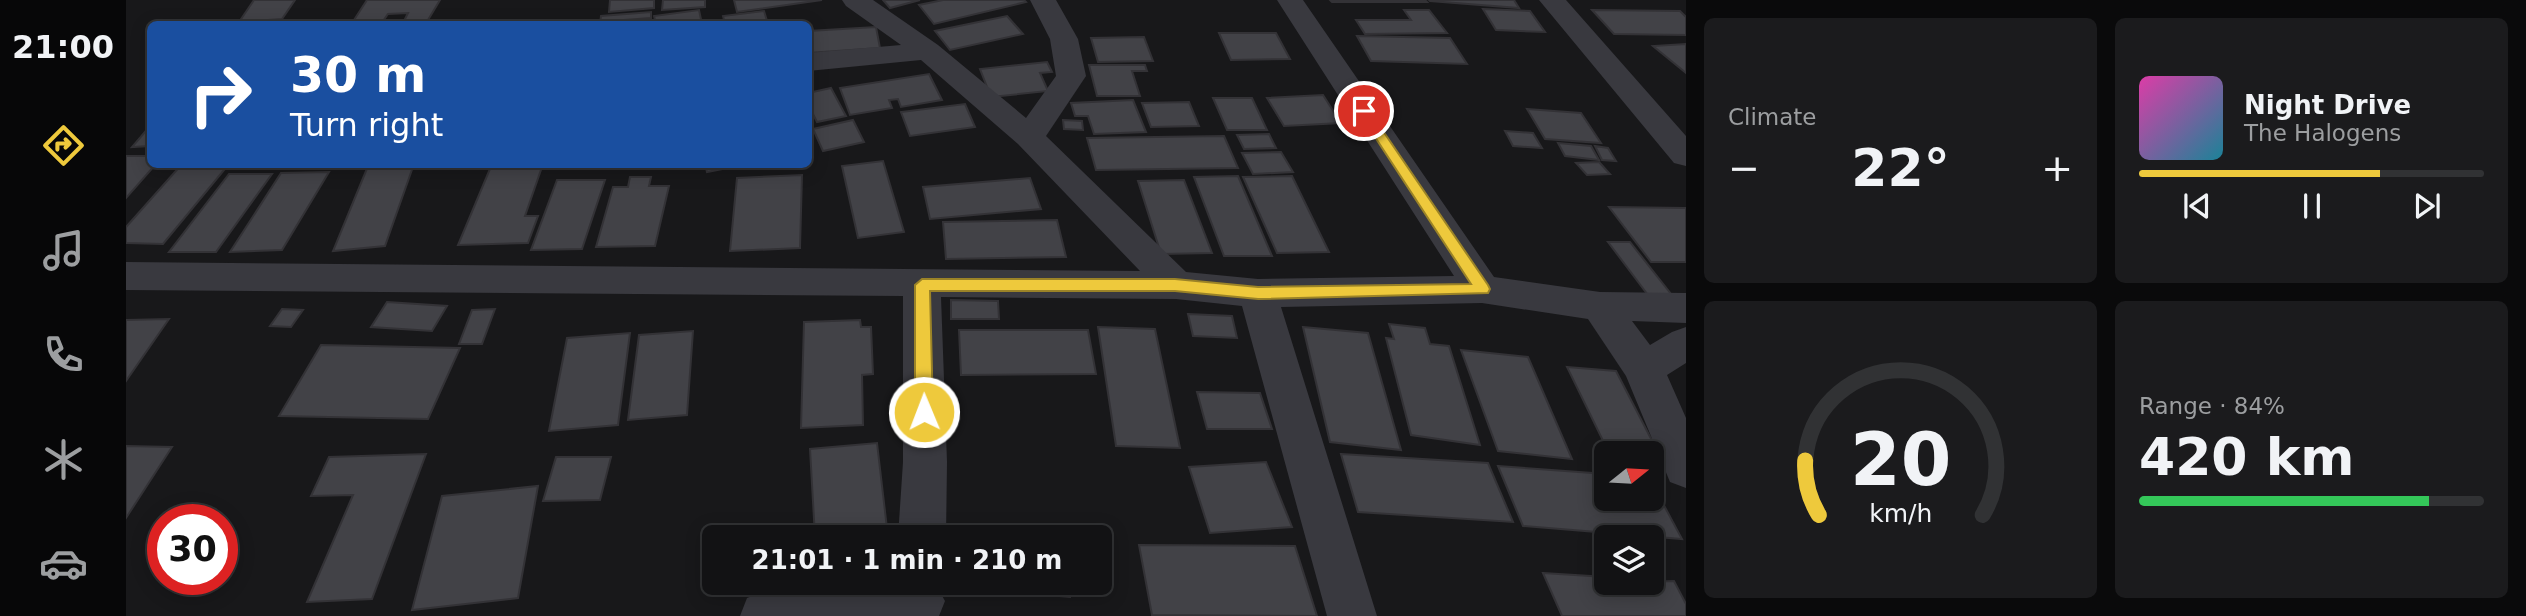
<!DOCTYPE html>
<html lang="en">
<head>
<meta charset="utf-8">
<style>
	:root { --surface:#121214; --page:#1b1b1d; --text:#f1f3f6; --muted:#9c9ea0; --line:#313234; --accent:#eec93c }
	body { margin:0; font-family:"DejaVu Sans",sans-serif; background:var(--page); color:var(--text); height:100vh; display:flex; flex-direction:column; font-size:26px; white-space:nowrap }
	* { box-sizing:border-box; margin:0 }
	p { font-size:23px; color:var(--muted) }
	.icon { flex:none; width:38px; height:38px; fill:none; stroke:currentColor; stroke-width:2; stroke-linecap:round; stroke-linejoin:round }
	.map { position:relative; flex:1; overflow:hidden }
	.sheet { display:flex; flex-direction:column; gap:18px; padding:18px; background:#0a0a0b; width:840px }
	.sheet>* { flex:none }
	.guide { position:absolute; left:21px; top:21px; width:665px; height:147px; border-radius:10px; box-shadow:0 4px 18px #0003,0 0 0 2px var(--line); background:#1a4fa0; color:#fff; overflow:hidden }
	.needle { width:46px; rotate:72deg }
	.buttons { position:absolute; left:1468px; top:441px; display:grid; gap:14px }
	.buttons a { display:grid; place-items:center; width:70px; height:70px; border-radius:10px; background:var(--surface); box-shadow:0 4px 18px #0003,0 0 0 2px var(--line); font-size:35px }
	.speed { position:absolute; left:21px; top:504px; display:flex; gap:14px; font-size:35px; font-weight:700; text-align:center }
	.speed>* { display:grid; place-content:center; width:91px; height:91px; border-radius:50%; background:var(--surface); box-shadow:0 4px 18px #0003,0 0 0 2px var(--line); line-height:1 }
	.speed .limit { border:10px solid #d22; background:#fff; color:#111 }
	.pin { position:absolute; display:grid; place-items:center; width:60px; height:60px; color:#fff; margin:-30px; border:4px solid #fff; border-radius:50%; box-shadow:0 2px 7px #0007 }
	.me { position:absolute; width:77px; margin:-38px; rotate:359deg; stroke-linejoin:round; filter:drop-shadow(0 0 5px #0008) }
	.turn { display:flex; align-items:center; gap:24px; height:147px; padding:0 28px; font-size:32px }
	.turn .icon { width:91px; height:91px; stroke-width:2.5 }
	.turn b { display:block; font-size:49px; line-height:60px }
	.big { font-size:52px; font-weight:600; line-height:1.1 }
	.sheet .card { flex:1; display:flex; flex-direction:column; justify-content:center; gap:10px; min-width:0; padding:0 24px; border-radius:10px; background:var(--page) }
	.sheet .dial { align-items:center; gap:0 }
	.dial svg { height:182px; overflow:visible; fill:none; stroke:var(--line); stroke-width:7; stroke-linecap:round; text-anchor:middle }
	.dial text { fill:var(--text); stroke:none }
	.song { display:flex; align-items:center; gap:21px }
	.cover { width:84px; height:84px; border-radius:10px; background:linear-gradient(135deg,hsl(320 70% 55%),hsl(190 70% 35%)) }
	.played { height:7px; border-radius:4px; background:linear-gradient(90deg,var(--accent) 70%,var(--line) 70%) }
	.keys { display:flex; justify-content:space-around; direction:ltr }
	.heat { display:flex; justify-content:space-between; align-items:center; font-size:38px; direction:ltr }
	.charge { height:10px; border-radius:5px; background:linear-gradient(90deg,#34c759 84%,var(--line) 0) }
	.sheet .tiles { flex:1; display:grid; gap:18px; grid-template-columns:repeat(2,1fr) }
	.trip { position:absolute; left:576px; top:525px; width:410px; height:70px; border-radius:10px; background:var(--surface); box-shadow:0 4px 18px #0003,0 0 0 2px var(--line); font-weight:600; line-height:70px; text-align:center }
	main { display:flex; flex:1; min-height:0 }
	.dock { display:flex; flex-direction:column; width:126px; justify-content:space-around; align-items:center; background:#070708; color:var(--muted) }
	.dock .icon { width:49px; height:49px }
	.dock .current { color:var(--accent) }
	.dock b { font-size:32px; color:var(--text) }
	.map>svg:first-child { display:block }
</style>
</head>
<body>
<main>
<nav class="dock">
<b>21:00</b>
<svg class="icon current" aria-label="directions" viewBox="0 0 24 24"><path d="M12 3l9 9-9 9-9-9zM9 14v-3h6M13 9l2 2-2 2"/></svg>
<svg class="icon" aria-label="music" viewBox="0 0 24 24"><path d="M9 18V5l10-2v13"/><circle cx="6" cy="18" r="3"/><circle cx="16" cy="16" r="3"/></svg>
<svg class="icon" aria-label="phone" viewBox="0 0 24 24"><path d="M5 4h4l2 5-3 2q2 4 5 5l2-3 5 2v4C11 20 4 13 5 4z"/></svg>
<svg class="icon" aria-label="climate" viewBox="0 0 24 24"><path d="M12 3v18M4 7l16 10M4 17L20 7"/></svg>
<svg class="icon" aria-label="car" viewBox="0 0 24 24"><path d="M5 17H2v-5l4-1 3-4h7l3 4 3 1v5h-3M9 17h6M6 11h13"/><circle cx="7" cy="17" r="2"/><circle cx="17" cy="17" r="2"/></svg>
</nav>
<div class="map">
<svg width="1560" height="616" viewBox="0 0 1560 616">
	<rect width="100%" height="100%" fill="#18181a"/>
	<path fill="#424247" stroke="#333236" stroke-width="2" d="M128,0H169L156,19L113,22Z
		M241,0H314L302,20L278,21L282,13L262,14L257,21L226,23Z
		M484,0H528V8L483,12Z
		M537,0H579V7L536,10Z
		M608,0H696L611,12Z
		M757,0H794L764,8Z
		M817,0H898L900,2L808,24L793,5Z
		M1204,0H1299L1301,2H1206Z
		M1303,0H1388L1393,8L1304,1Z
		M1357,9L1404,11L1419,32L1370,30Z
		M573,10L576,24H530L528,16Z
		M1278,10H1303L1321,33L1239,34L1230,20H1285Z
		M1466,10L1554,11L1560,17V35L1488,34Z
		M638,11L642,24H599L597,16Z
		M525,12V18L499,20L498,24H474L475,16Z
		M881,16L897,34L824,50L809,31Z
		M750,27L754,48L682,53V31Z
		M1093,33H1150L1164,59L1105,60Z
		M1231,36L1324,38L1341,64L1245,61Z
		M1018,37L1027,61L972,62L965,38Z
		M1560,44V73L1527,46Z
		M921,62L926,72L914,73L922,91L865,97L854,69Z
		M963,65H1019L1021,71H1006L1014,96H971Z
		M803,74L816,100L775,107L772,99L763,100L766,108L724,115L714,88Z
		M705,88L720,116L691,122L682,104V93Z
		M1197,95L1215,123L1158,126L1141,98Z
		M1087,98H1126L1141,130H1101Z
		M1007,100L1020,132L968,134L962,116H949L945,103Z
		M1063,102L1073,126L1025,127L1016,103Z
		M839,104L849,127L784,136L775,112Z
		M1401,109L1455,113L1475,143L1419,139Z
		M727,120L738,142L697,151L687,129Z
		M937,120L956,121L957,130L938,129Z
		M24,126V146L6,147Z
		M1379,131L1407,133L1416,148L1387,146Z
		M1143,134L1150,148L1118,149L1111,135Z
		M1098,136L1112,168L970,170L961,138Z
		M1432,143L1465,146L1473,160L1439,156Z
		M1469,146L1482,148L1490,161L1476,160Z
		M1155,152L1167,172L1127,174L1116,153Z
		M0,156H24V164H30L0,198Z
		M757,161L778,232L732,238L716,166Z
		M1473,162L1484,174L1461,175L1450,163Z
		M56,164H103L37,244L0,243V227Z
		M288,164L259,246L207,251L242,166Z
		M366,164H417L399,216H412L402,243L332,245Z
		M579,164H622L581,172Z
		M203,172L156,250L104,252L155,173Z
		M103,174H146L90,252H43Z
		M676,175L674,248L604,251L611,178Z
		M1112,176L1146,256H1098L1068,177Z
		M1166,176L1203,252L1151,253L1117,177Z
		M504,177H525L523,186H543L529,246L470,247L487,187H502Z
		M904,178L915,209L804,219L797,187Z
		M431,180H479L456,249L405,250Z
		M1058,180L1086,253L1035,254L1012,181Z
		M1483,207L1560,208V262H1525Z
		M931,220L940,257L820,259L817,222Z
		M1482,242H1504L1549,299H1525Z
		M825,300L872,301L873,319H825Z
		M261,302L321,306L306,331L245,327Z
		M156,309L177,310L165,327L144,326Z
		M369,309L356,344H333L346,310Z
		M1062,314L1106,316L1111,338L1067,336Z
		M43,319L0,381V320Z
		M734,320L735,327H745L747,374L736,375L737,425L675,428L678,322Z
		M1263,324L1299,328L1304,344L1323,346L1354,445L1285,435L1260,338L1268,339Z
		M972,327L1029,329L1054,448L990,446Z
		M1177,327L1242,333L1275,450L1204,442Z
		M833,330H962L970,374L835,375Z
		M567,331L561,415L502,420L513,335Z
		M504,333L492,425L423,431L441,338Z
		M195,345L334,348L302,419L153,416Z
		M1335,350L1402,357L1446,459L1372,451Z
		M1441,367L1490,371L1535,458L1526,457V453H1483Z
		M1071,392L1134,393L1146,429H1081Z
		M751,443L762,537H689L684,449Z
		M0,446L46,447L0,518Z
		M300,454L246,599L181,602L227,495L185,496L203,457Z
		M1215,454L1362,463L1387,522L1232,512Z
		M430,457H485L474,500L417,501Z
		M1140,462L1166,527L1084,533L1063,467Z
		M1372,466L1480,474V499H1526V483L1556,539L1397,526Z
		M412,486L392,598L286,610L316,496Z
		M860,526L940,532L941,537H860Z
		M1013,545L1169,546L1191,616L1026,615Z
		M1417,573L1480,577V583L1548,581L1560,604V616H1436Z
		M859,583H943L944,597L859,590Z"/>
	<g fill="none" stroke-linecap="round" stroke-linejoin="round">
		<path fill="#39393f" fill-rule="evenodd" d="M716,0H747L812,45L900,118L930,76L924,39L904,0H930L952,39L960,76L920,136L1060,272L1132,279L1328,276L1151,0H1177L1368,277L1474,292L1560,293V323L1506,321L1524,345L1546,332L1560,327V363L1541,375L1560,418V488L1544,482L1500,376L1462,319L1356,303L1155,307L1251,616H1201L1116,306L1050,299L815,297L821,462L820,537H772L777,462V296L0,290V262L1014,271L892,144L795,60L682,71V53L775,45L720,6Z
			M1413,0H1440L1560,136V166L1548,163Z
			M728,583H809L819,601L813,616H614L621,598L639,591Z"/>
	</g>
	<path fill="#eec93c" stroke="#9b8327" stroke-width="2" d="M1238,107L1242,109L1362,285L1364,289L1362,293L1132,299L1049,291H804L807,412L804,417L798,419L792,417L789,412V285L796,279H1049L1132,287L1345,284L1232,111Z"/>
</svg>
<div class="buttons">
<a><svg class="needle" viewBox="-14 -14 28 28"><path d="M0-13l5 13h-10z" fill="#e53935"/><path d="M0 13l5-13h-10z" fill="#9c9ea0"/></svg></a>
<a><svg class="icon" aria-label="layers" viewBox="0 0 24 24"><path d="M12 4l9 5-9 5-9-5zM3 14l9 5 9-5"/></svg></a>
</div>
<div class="speed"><div class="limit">30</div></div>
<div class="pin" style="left:1238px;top:111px;background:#d93025"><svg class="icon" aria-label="arrive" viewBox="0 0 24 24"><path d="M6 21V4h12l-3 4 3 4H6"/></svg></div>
<svg class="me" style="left:798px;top:412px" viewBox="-20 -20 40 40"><circle r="17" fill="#eec93c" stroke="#fff" stroke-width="3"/><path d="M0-11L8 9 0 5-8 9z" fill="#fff"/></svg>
<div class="trip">21:01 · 1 min · 210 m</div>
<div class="guide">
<div class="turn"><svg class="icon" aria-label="right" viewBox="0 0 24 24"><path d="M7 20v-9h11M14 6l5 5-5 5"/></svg><div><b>30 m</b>Turn right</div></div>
</div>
</div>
<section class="sheet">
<div class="tiles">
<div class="card"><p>Climate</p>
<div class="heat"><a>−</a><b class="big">22°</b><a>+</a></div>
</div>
<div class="card">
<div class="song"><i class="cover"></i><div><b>Night Drive</b><p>The Halogens</p></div></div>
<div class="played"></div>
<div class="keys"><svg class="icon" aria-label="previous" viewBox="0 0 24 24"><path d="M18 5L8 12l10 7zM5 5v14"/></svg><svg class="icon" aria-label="pause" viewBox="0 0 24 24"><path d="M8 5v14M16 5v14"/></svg><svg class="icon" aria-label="next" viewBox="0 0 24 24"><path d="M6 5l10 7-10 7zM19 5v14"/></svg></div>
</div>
<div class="card dial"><svg viewBox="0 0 100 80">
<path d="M14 69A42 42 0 1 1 86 69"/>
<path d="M14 69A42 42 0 0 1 8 45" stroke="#eec93c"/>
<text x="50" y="56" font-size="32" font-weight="700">20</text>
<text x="50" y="72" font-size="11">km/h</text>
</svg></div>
<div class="card"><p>Range · 84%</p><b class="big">420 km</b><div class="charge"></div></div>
</div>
</section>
</main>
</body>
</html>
